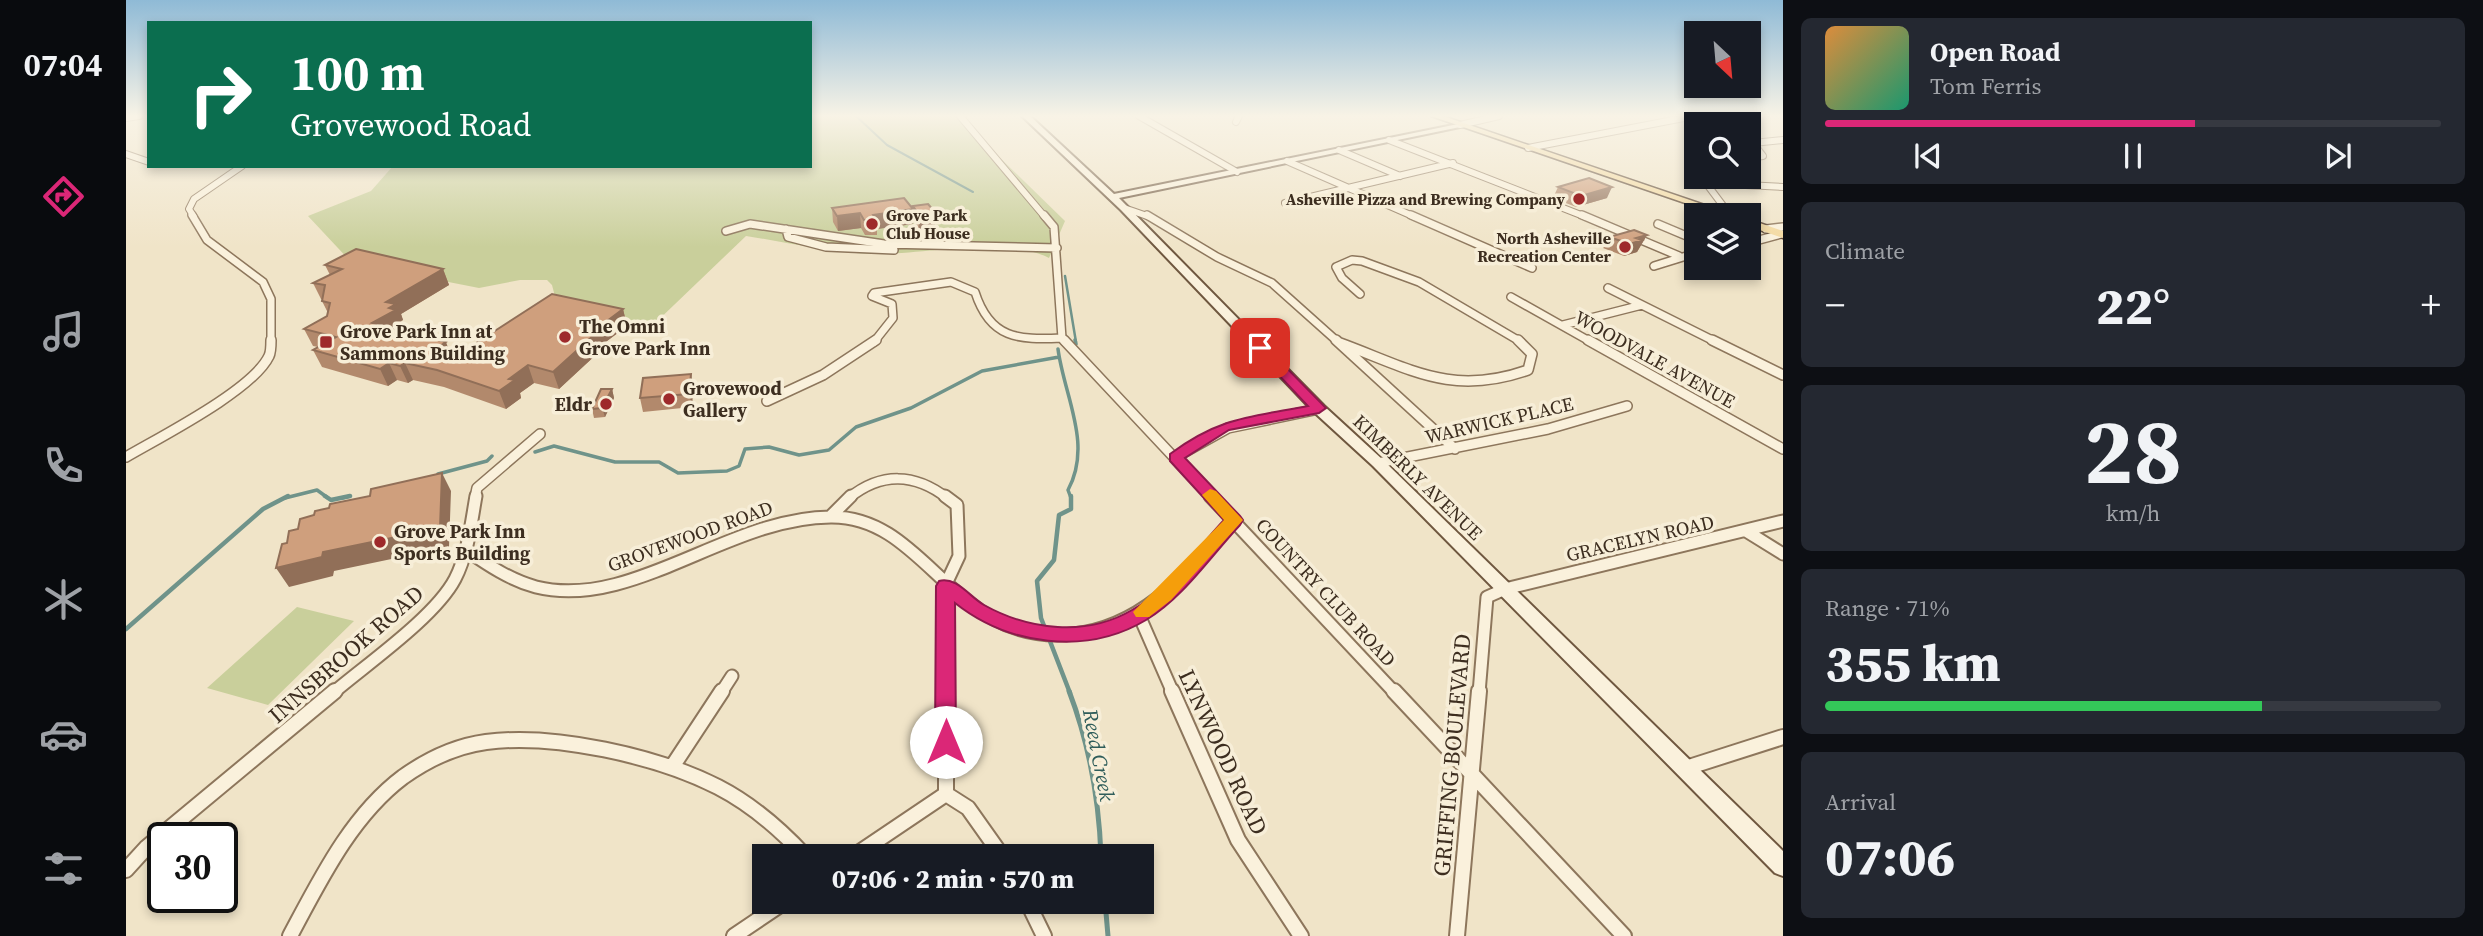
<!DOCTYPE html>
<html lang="en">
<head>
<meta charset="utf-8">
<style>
	:root { --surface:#171b24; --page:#242831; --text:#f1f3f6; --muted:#9ea1a6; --line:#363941; --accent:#db2777 }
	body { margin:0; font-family:"Source Serif 4",serif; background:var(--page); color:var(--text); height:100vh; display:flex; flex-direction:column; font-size:26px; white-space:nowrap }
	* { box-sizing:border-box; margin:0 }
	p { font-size:23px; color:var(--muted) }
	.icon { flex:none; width:38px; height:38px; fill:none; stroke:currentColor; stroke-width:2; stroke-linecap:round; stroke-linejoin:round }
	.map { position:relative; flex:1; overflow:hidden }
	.side { display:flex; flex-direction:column; gap:18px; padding:18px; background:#0d0f14; width:700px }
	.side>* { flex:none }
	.top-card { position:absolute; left:21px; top:21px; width:665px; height:147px; border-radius:0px; box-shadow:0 4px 10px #0003; background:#0b6e4f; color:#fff; overflow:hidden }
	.needle { width:46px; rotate:154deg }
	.tools { position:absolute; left:1558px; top:21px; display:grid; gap:14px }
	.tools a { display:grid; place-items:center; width:77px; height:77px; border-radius:0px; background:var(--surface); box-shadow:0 4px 10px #0003; font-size:35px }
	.speed { position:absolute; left:21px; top:822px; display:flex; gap:14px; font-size:35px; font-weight:700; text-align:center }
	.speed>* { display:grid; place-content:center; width:91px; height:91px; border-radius:50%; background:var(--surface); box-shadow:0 4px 10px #0003; line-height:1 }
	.speed .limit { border:4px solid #111; border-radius:10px; background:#fff; color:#111 }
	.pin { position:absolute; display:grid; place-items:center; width:60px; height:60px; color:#fff; margin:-30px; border-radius:14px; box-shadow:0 4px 10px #0006 }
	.me { position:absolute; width:77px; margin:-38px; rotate:0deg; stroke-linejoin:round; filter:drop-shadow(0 0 5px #0008) }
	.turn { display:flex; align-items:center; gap:24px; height:147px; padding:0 28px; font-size:32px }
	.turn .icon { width:91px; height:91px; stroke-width:2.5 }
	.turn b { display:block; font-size:49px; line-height:60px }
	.big { font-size:52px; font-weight:800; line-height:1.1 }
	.side .tile { flex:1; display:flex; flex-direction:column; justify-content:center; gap:10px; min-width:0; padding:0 24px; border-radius:10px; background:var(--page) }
	.side .dial { align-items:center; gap:0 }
	.dial b { font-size:91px; line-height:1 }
	.song { display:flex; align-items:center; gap:21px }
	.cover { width:84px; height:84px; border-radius:10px; background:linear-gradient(135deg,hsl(30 70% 55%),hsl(160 70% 35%)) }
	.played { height:7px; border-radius:4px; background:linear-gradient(90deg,var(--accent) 60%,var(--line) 60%) }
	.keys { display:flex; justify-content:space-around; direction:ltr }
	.heat { display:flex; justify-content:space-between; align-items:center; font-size:38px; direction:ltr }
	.charge { height:10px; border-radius:5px; background:linear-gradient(90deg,#34c759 71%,var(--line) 0) }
	.trip { position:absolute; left:626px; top:844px; width:402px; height:70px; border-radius:0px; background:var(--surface); box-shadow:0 4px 10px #0003; font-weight:800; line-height:70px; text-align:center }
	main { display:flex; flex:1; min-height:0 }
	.tab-bar { display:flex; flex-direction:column; width:126px; justify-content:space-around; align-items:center; background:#090b0e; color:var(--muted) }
	.tab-bar .icon { width:49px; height:49px }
	.tab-bar .selected { color:var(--accent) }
	.tab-bar b { font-size:32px; color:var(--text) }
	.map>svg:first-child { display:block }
</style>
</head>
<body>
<main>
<nav class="tab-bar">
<b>07:04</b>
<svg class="icon selected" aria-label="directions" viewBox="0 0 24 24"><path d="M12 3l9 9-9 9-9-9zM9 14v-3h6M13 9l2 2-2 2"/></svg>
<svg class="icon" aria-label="music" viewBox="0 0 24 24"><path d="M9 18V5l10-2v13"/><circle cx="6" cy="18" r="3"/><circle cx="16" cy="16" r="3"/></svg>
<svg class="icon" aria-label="phone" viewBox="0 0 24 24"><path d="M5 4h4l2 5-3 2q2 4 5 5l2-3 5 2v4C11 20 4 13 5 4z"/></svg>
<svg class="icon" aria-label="climate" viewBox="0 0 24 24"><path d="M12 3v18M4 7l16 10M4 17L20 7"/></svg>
<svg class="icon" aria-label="car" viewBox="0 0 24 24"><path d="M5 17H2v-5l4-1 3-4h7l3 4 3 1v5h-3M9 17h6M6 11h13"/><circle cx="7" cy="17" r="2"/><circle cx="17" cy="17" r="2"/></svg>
<svg class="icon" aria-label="filters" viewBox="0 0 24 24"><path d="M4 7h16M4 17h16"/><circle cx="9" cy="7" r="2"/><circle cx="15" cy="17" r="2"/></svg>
</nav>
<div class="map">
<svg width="1657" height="936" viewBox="0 0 1657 936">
	<rect width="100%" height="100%" fill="#f0e4c8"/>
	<path fill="#c9cf9b" d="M684,116H831L939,221L923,258C881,236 796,255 747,254C705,253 661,242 620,236L524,328L432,308L426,285L421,280H394L353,288L226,263L182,216L245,191L267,166H684Z
		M171,607L228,621L142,705L81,688Z"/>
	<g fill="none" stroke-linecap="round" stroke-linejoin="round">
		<path stroke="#6f938a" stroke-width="2" d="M730,116L761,145L847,192"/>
		<path stroke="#6f938a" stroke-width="2.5" d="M939,276L950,342"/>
		<path stroke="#6f938a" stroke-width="3.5" d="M949,340L950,344
			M932,349C938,396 967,444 942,490L945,498
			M409,452L428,446L489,462H533L552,473L601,471L613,466L619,449L643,447L673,455L703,450L730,427L785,408L856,371L933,357
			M312,474L361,461L366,456
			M159,498L191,490L202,498
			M216,498L224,496"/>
		<path stroke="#6f938a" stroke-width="4.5" d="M199,496L205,500L224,496
			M0,629L137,509L162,496
			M944,693L915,618L911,581L928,560L933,515L945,509V496"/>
		<path stroke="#6f938a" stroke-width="5" d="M943,691C963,743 973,801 975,856
			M979,901L982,936"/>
		<defs>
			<path id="street-far4" d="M834,116L919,217
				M1013,116L1111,172
				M0,118L13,116
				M1110,122L1113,116
				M1334,125L1373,116
				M1263,140L1460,217
				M1402,148L1568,116
				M1213,150L1274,176
				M0,154L23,162
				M1622,158L1637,156L1627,143L1657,140
				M1161,161L1289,217
				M1580,178V183L1604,215
				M1580,183L1657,187
				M1159,203L1327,163
				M998,208L1024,217
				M68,217L63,209L68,199L116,166"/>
			<path id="street-far3" d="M66,215L81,240L137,282L145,299V342
				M918,215L928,227L936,338L939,342
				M1021,215L1091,257L1146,283L1212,342
				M1285,215L1406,268
				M1456,215L1553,256
				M1532,224L1570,240
				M660,229L662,237L700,247L768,250
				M1640,229L1657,227
				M600,231L624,224L758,244L931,248
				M1622,243L1655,234
				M1528,266L1570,253
				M1482,288L1590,342
				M1234,294L1216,278L1210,267L1226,260L1236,261L1293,282L1395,342
				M1385,297L1465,342
				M1437,325L1516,305
				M748,342L767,318L766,304L746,296L748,293L825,282L849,292C864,339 892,340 936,338"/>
			<path id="street-far2" d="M938,340L1086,498
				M1210,340L1329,449
				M1462,340L1657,449
				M1586,340L1657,375
				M1214,343C1285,369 1325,397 1402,370L1406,354L1392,340
				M641,401L697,375L750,340
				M0,457C34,437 127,390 143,356C145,352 145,345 145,340
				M1050,457L1102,428L1193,409
				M1252,463L1422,429L1501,406
				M349,498L351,488L414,434
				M723,498C755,472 789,473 821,498"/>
			<path id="street-far1" d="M819,496L831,505L833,556L819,586L820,693
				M1084,496L1269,693
				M704,517L725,496
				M1620,531L1657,554
				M340,550C362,565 384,580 410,587C506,611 603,517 705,517C802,516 827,648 948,634C1020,626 1063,570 1108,520
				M1013,615L1047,693
				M207,693C241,664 309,617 329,579C342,554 345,524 350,496
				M595,693L606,676
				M1353,693L1361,597L1379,589L1657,521"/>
			<path id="street" d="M820,691V794L842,808L876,856
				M1046,691L1112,840L1175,936
				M1268,691L1498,936
				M546,767L596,691
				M1560,768L1657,737
				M728,856L820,794
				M0,870L20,848L209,691
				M901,901L918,936
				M164,936C194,880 225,816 277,777C301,760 330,746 360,742C428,733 531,756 592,787C625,804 654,829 679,856
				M608,936L660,901
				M1331,936L1353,691"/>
			<path id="secondary" d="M896,116H904L988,194L1337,123L1338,125L1334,127L993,198L1198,406L1257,460L1657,851V876L1649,873L1247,466L1188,412L995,210Z"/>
			<path id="primary" d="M1305,116H1317L1608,215H1594Z
				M1622,219L1657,231V238L1622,226Z"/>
		</defs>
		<use href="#street-far4" stroke="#8d765c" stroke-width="8"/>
		<use href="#street-far3" stroke="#8d765c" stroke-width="10"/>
		<use href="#street-far2" stroke="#8d765c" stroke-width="12"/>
		<use href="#street-far1" stroke="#8d765c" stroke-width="15"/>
		<use href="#street" stroke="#8d765c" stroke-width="18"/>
		<use href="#secondary" stroke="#6f573f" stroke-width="4"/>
		<use href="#primary" stroke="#5b4430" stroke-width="3"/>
		<use href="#street-far4" stroke="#faf1dc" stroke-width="6"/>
		<use href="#street-far3" stroke="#faf1dc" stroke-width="7"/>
		<use href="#street-far2" stroke="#faf1dc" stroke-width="9"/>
		<use href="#street-far1" stroke="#faf1dc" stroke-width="11"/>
		<use href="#street" stroke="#faf1dc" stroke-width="14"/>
		<use href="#secondary" fill="#faf1dc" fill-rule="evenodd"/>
		<use href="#primary" fill="#f3d9a0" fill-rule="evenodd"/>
	</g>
	<path fill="#b2896c" d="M1432,187L1481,198L1450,207L1427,198Z
		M787,206L809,227L793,230L787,221Z
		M706,208L787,209V224L751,229V235H739L735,228L712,231L707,222Z
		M1521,235L1511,252L1498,256L1477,248L1483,237Z
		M199,265L317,269L323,285L275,314L277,320L275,321L277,326L272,330L323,351L333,354L497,309L501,326L473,347L474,351L433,389L408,383L394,393L395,398L380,409L318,387L287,380L282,383L271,380L262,386L196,367L187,350L192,347L187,346L178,329L201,316L202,313L196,301V299H195L187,283L204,275Z
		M567,387L566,407L517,412L514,398Z
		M486,389L488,398L479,417L468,418L466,409Z"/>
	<path fill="#916f58" d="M1486,187L1481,198L1450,207L1455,196Z
		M787,209V224L751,229L750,220L747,215Z
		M809,212V227L793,230V215Z
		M734,213L735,228L712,231L711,216Z
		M1521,235L1511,252L1498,256L1504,244L1510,238Z
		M317,269L323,285L275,314L277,320L275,321L277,326L254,340L246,323L260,302Z
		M497,309L501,326L473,347L474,351L433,389L427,372L465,333Z
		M320,342L326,359L311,348Z
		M263,363L271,380L262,386L254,369Z
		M279,363L287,380L282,383L274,366Z
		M402,365L408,383L394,393L395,398L380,409L373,391L383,379Z
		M565,374L567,387L566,407L563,394Z
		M486,389L488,398L479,417L476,408Z
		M316,473L325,491L323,547L208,571L207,576L163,587L150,568L197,552Z"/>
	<path fill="#cf9f7d" stroke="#916f58" stroke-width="2" d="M1463,178L1486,187L1455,196L1432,187Z
		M778,198L787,209L747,215L750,220H738L734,213L711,216L706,208Z
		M802,204L809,212L793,215L787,206Z
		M1576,210L1597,215H1579Z
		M1508,230L1521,235L1510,238L1516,240L1504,244L1483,237Z
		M230,249L317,269L260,302L270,304L263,308L270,310L246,323L320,342L311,348L333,354L426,294L497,309L465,333L469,334L427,372L402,365L383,379L389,380L373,391L311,370L279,363L274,366L263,363L254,369L187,350L210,337L178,329L201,316L204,303L196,301L199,285L187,283L216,269L199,265Z
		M565,374L563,394L514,398L517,378Z
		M475,389H486L476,408L466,409Z
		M316,473L314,528L197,552L196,557L150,568L156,544L161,543L163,531L172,529L174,519L188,515L189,511L203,508L204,504L244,496L245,489Z"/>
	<linearGradient id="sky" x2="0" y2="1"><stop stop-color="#8fbad6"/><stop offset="0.47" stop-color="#f8f3e6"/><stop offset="1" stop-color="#f8f3e6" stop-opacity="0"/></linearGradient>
	<rect width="1657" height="247" fill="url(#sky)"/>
	<path fill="#db2777" stroke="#8e194d" stroke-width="2" d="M1130,346H1139L1200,408L1193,413L1103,430L1059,458L1114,516L1117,520L1114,525C1085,556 1057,598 1020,620C960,656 882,645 829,603L830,742L827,749L820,752L812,749L809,742L810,586L813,581C830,576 844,597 858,605C903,630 960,637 1006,610C1042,590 1070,550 1098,520L1044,461V454C1094,417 1124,417 1182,406L1130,351Z"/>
	<path fill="#f59e0b" d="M1084,489L1090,491L1117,520L1045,600L1023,617H1010L1007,612L1098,520L1076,495Z"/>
	<g fill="#9e2a2b" stroke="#f7eed8" stroke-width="2.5">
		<circle cx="1453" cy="199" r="7"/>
		<circle cx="746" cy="224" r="7"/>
		<circle cx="1499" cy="247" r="7"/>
		<circle cx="439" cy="337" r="7"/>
		<rect x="193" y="335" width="14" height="14" rx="3.5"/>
		<circle cx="543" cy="399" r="7"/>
		<circle cx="480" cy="404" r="7"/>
		<circle cx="254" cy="542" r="7"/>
	</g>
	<g text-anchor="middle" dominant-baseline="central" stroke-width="7" stroke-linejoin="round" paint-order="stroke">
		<g font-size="16" font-weight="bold" fill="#3d2e20" stroke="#f7eed8" text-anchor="end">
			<text x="1439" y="199">Asheville Pizza and Brewing Company</text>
			<text x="760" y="215" text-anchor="start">Grove Park<tspan x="760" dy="18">Club House</tspan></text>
			<text x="1485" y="238">North Asheville<tspan x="1485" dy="18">Recreation Center</tspan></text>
		</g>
		<g font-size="19" font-weight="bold" fill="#3d2e20" stroke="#f7eed8" text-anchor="start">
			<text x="453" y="326">The Omni<tspan x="453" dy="22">Grove Park Inn</tspan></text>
			<text x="214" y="331">Grove Park Inn at<tspan x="214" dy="22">Sammons Building</tspan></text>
			<text x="557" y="388">Grovewood<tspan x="557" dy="22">Gallery</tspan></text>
			<text x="466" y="404" text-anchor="end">Eldr</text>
			<text x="268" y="531">Grove Park Inn<tspan x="268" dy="22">Sports Building</tspan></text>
		</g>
		<g font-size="19" fill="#3d2e20" stroke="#f7eed8">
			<text transform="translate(1529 359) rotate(29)">WOODVALE AVENUE</text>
			<text transform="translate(1373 420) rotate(-13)">WARWICK PLACE</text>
			<text transform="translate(1292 477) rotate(44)">KIMBERLY AVENUE</text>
			<text transform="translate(564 536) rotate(-20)">GROVEWOOD ROAD</text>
			<text transform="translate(1514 538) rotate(-13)">GRACELYN ROAD</text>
			<text transform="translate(1200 592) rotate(47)">COUNTRY CLUB ROAD</text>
		</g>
		<g font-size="21" font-style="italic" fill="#2f5d5a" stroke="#f7eed8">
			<text transform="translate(973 755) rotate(79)">Reed Creek</text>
		</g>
		<g font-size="23" fill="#3d2e20" stroke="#f7eed8">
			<text transform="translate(220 654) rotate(-41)">INNSBROOK ROAD</text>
			<text transform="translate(1097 752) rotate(65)">LYNWOOD ROAD</text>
			<text transform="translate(1326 755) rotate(-85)">GRIFFING BOULEVARD</text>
		</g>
	</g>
</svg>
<div class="tools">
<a><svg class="needle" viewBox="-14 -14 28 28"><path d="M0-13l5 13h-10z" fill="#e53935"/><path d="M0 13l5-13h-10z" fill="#9ea1a6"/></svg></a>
<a><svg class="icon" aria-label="search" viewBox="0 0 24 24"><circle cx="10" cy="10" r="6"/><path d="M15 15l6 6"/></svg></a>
<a><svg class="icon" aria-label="layers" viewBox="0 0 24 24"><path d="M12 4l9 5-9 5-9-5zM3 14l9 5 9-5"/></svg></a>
</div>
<div class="speed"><div class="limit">30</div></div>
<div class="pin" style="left:1134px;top:348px;background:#d93025"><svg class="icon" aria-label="arrive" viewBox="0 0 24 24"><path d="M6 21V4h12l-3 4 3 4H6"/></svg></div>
<svg class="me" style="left:820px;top:742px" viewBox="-20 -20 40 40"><circle r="19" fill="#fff"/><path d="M0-13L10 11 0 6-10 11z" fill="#db2777"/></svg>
<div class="trip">07:06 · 2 min · 570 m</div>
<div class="top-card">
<div class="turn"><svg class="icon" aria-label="right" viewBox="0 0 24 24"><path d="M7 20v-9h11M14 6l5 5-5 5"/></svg><div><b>100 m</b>Grovewood Road</div></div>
</div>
</div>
<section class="side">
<div class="tile">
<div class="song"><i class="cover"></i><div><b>Open Road</b><p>Tom Ferris</p></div></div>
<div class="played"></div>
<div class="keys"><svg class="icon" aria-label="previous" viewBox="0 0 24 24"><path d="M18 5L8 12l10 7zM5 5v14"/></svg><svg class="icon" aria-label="pause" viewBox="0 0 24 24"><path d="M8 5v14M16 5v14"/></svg><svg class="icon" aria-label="next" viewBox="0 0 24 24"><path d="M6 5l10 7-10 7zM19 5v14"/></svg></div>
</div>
<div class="tile"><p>Climate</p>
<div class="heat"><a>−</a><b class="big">22°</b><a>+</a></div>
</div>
<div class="tile dial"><b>28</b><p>km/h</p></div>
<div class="tile"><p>Range · 71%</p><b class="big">355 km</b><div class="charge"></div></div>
<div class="tile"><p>Arrival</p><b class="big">07:06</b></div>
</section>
</main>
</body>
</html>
